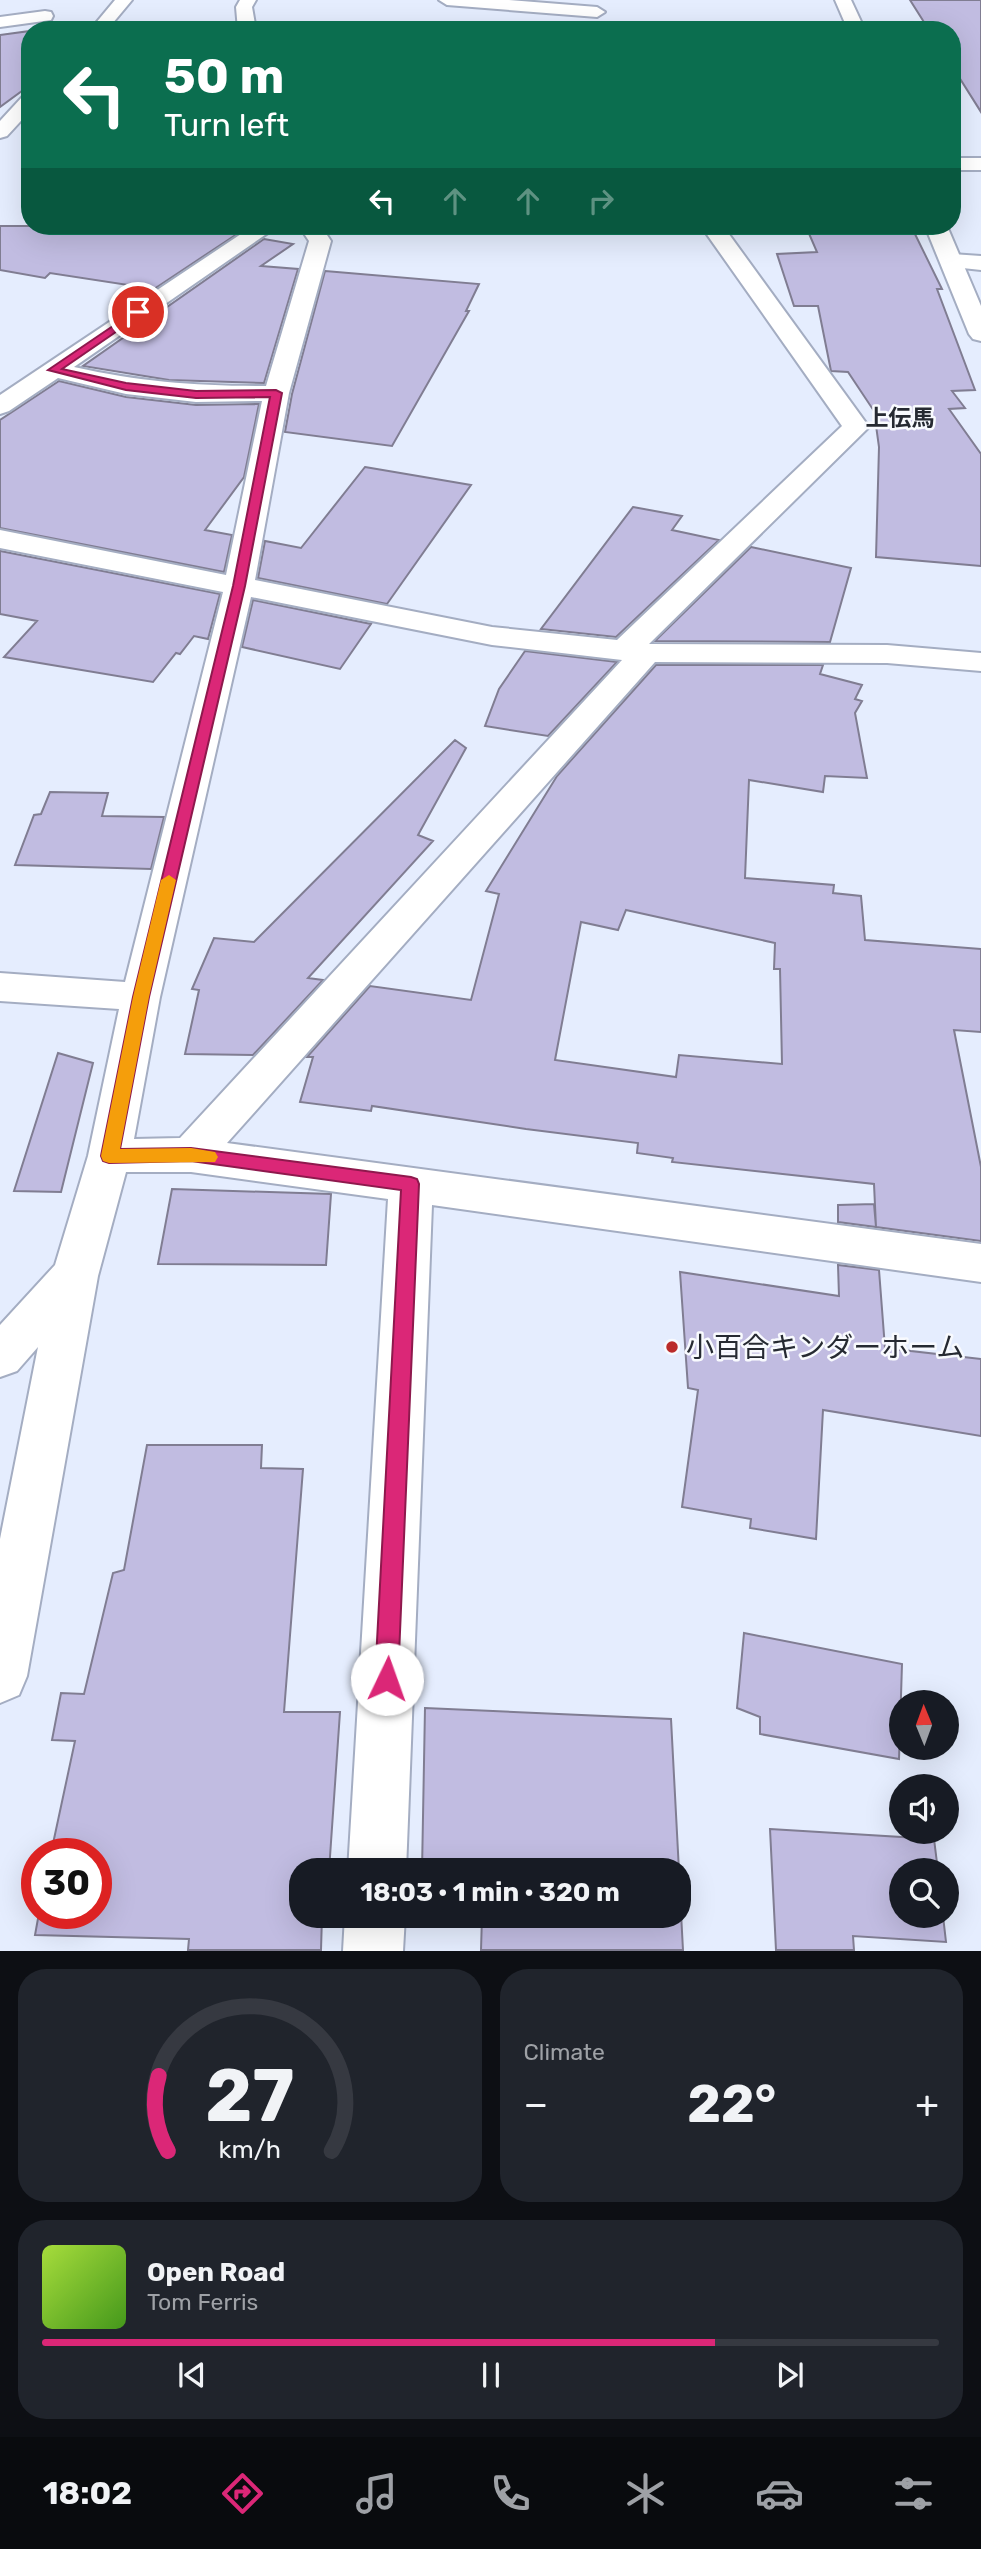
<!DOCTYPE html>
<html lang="en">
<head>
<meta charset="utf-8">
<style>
	:root { --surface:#171b24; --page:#20242c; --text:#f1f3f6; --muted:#9ea1a6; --line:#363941; --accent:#db2777 }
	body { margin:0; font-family:Rubik,"Noto Sans JP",sans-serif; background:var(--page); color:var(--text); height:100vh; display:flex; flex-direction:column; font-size:26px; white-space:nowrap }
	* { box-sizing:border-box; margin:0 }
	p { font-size:23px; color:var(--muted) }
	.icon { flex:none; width:38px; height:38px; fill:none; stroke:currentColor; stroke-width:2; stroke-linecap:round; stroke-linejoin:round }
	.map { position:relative; height:1951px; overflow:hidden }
	.drawer { display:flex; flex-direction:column; gap:18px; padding:18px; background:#0d0f14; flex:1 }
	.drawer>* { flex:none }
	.top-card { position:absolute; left:21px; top:21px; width:940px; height:214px; border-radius:28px; box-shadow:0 7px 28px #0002; background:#0b6e4f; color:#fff; overflow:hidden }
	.needle { width:46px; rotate:359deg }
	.controls { position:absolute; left:889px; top:1690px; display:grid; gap:14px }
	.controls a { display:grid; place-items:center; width:70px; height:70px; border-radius:50%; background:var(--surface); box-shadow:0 7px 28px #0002; font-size:35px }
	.speed { position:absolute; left:21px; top:1838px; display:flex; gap:14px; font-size:35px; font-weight:700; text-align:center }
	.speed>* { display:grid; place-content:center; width:91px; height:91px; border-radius:50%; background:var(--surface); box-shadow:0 7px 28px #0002; line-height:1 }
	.speed .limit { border:10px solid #d22; background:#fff; color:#111 }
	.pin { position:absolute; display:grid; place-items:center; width:60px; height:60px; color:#fff; margin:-30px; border:4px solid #fff; border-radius:50%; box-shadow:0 2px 7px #0007 }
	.me { position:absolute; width:77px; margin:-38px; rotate:3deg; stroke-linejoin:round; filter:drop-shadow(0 0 5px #0008) }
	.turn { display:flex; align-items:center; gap:24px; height:147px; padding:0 28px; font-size:32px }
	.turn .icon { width:91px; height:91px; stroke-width:2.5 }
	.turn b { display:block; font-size:49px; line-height:60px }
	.lanes { display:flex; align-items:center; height:66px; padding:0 28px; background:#0003; justify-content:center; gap:35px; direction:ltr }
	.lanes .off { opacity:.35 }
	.big { font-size:52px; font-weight:700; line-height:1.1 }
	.drawer .card { flex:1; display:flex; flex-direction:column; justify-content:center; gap:10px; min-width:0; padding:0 24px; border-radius:28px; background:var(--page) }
	.drawer .dial { align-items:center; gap:0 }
	.dial svg { height:182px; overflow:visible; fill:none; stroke:var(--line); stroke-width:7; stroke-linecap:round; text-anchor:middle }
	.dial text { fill:var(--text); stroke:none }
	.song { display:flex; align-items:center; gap:21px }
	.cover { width:84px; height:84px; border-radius:10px; background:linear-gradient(135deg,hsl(80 70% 55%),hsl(100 70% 35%)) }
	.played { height:7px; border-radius:4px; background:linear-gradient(90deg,var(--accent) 75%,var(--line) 75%) }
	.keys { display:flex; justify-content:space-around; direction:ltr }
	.heat { display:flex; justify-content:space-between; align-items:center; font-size:38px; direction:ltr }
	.drawer .tiles { flex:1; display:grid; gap:18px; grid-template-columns:1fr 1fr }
	.card:last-child { grid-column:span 2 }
	.trip { position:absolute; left:289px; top:1858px; width:402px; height:70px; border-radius:28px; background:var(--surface); box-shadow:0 7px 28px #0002; font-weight:700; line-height:70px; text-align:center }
	.dock { display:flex; height:112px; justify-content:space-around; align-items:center; background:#090b0e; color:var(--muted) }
	.dock .icon { width:49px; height:49px }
	.dock .current { color:var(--accent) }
	.dock b { font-size:32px; color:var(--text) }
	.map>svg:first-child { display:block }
</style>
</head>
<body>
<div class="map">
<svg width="981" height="1951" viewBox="0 0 981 1951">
	<rect width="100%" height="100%" fill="#e5edfe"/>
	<path fill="#c1bce1" stroke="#807d92" stroke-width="2" fill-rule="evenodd" d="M910,0H981V112L952,66V30H929Z
		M30,31V85L0,107V35Z
		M0,226H196L237,234L154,289L50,273L45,278L0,270Z
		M912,228L942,289H937L975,390L952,391L965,408L949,409L981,454V566L876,557L879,447L874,411L848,372L831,371L818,306H794L777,254L817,252L807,229Z
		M264,239L293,244L261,266L298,269L264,383L169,380L83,366Z
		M325,271L479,284L466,311H469L392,446L285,432L292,394Z
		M59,381L126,397L196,405L259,404L244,477L205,530L232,535L224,572L0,528V420Z
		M365,467L471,485L387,604L258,578L265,541L301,548Z
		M633,507L682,516L672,530L719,540L616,637L541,629Z
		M751,547L851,568L830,642L655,641Z
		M0,551L220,594L208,639L194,636L180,654L176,653L153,682L4,657L37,621L0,614Z
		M253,600L371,624L340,669L242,647Z
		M525,651L617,662L548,736L485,726L499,689Z
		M656,665H823L820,674L862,685L855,699L862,701L855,713L867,778L825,776L823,792L749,780L745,878L834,885L833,893L861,896L865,940L981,949V1032L954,1030L981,1167V1241L876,1227L874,1184L672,1162L673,1158L637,1153L638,1143L526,1129L372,1106L371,1111L300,1102L313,1057H307L370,986L471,1000L499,894L486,891L557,776ZM626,910L775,943L774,969H780L782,1064L679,1055L676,1077L555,1060L581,922L618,930Z
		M455,740L466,748L418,835L433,841L308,978L323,980L253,1055L185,1054L199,990L192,989L214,938L254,942Z
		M50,792L108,793L102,816L164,817L151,869L15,865L34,815L41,814Z
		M58,1053L93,1063L61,1192L14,1191Z
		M172,1189L331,1194L326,1265L158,1264Z
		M874,1204L876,1227L838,1222V1205Z
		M838,1265L879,1270L885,1348L981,1359V1436L823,1410L816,1539L750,1528L751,1519L682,1507L698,1390L688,1388L680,1272L839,1296Z
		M147,1445H262L261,1468L303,1469L284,1712H340L329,1871H301V1916H322L321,1950H188L189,1939L35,1935L39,1913H96V1853H51L75,1741L52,1740L61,1693L84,1694L113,1573L124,1570Z
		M744,1633L902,1664L899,1759L760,1734V1717L737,1708Z
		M425,1708L671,1719L679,1871H422Z
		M770,1829L934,1839L938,1871H901V1916H943L946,1942L853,1936L854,1950H776Z
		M679,1876L683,1950H481L482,1916H679Z"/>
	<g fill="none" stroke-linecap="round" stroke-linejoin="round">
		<defs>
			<path id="minor" d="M115,0H132L107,30H90Z
				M240,0H256L252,7L256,30H238L236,7Z
				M439,0H509L597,7L605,12L597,17L447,5Z
				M835,0H851L865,30H848Z
				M45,11L51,12L53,16L51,20L0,27V17Z
				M30,94V111L7,136L0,138V121L23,96Z
				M952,158H981V170H952Z
				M253,226H278L74,367C142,382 196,386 266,386L309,241L299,226H321L331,241L289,393L255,580L492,627L617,640L842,426L701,226H723L869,427L649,644L887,645L981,653V671L887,663L655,662L227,1143L981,1244V1282L432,1205L406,1871H348L388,1199L191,1172H126L98,1276L27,1676L19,1695L0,1703V1539L38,1347L17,1371L0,1377V1325L55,1265L88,1156L119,1009L0,1001V973L125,982L223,592L0,548V530L226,575L262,401L196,402L126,394L58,378L9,411L0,414V395ZM251,597L492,645L622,660L180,1138L134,1139L160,997Z
				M925,226H947L981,306V341L973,339L969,334Z
				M345,1916H405L403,1951H343Z"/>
			<path id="tertiary" d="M952,254L981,256V270L944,266L941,261L944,256Z"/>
		</defs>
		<use href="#minor" stroke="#a4adc2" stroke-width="4"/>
		<use href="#tertiary" stroke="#a4adc2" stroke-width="4"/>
		<use href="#minor" fill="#fff" fill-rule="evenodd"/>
		<use href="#tertiary" fill="#fff" fill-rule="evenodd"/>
	</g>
	<path fill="#db2777" stroke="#8e194d" stroke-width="2" d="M138,309L142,310V314L62,369L126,383L196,391L276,390L282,393L245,586L149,997L120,1149L191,1148L411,1177L417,1179L419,1184L398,1679L395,1687L387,1690L379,1687L375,1679L401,1190L191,1161L109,1163L103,1161L101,1156L133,997L233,586L270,397L196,398L126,390L48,370Z"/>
	<path fill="#f59e0b" d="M169,875L176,880L149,997L120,1149L191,1148L215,1152L218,1157L215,1162L109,1163L103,1161L101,1156L133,997L161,880Z"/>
	<circle fill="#ba2b2a" stroke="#f8fafe" stroke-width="2.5" cx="672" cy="1347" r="7"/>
	<g text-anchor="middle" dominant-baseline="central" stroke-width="5" stroke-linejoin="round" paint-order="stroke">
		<g font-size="23" font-weight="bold" fill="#262a32" stroke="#f8fafe">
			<text x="900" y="418">上伝馬</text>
		</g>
		<g font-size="28" fill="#262a32" stroke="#f8fafe" text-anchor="start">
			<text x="686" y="1347">小百合キンダーホーム</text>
		</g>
	</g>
</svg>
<div class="controls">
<a><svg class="needle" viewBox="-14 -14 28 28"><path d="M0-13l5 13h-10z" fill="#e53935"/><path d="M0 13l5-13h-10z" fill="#9ea1a6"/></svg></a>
<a><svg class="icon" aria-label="sound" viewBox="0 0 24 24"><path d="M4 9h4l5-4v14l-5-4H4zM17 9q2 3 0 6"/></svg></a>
<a><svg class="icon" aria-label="search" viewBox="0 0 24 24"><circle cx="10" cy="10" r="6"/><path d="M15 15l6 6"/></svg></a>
</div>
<div class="speed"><div class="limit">30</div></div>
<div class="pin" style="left:138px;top:312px;background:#d93025"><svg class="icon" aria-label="arrive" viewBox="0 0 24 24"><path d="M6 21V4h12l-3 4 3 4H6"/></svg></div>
<svg class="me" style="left:387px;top:1679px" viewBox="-20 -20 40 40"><circle r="19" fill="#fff"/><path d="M0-13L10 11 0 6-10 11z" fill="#db2777"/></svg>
<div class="trip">18:03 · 1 min · 320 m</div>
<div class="top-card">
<div class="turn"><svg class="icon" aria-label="left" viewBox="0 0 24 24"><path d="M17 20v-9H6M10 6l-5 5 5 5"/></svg><div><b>50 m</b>Turn left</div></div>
<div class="lanes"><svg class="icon" aria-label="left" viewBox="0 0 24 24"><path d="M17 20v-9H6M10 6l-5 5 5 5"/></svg><svg class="icon off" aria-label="ahead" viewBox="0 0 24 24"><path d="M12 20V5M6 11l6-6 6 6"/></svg><svg class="icon off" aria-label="ahead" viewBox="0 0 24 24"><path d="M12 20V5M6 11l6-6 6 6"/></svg><svg class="icon off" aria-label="right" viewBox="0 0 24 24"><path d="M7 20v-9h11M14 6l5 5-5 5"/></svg></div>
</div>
</div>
<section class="drawer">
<div class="tiles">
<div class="card dial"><svg viewBox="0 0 100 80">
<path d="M14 69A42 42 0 1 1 86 69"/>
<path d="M14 69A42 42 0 0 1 10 36" stroke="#db2777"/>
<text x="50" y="56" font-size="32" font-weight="700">27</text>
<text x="50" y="72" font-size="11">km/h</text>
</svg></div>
<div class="card"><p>Climate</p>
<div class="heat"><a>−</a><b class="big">22°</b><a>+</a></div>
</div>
<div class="card">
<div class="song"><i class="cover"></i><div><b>Open Road</b><p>Tom Ferris</p></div></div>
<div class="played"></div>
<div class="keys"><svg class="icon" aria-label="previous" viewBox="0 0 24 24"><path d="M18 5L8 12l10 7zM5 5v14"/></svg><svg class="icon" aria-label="pause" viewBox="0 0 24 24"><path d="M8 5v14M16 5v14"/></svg><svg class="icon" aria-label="next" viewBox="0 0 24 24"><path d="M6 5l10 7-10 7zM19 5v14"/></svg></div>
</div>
</div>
</section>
<nav class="dock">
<b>18:02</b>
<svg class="icon current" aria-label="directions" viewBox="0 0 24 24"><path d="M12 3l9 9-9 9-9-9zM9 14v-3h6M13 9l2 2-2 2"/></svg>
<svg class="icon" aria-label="music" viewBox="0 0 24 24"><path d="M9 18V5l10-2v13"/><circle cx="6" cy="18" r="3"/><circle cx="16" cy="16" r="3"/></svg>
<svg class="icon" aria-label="phone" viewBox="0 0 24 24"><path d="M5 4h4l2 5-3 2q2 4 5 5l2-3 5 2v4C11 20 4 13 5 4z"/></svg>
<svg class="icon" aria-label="climate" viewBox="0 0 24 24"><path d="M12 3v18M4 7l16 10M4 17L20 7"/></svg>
<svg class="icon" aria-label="car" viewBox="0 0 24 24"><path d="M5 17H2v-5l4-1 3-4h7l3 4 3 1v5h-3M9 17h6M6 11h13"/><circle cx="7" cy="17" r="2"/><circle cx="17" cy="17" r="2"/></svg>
<svg class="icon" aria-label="filters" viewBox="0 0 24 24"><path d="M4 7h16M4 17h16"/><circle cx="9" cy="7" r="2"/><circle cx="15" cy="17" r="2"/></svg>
</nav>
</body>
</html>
